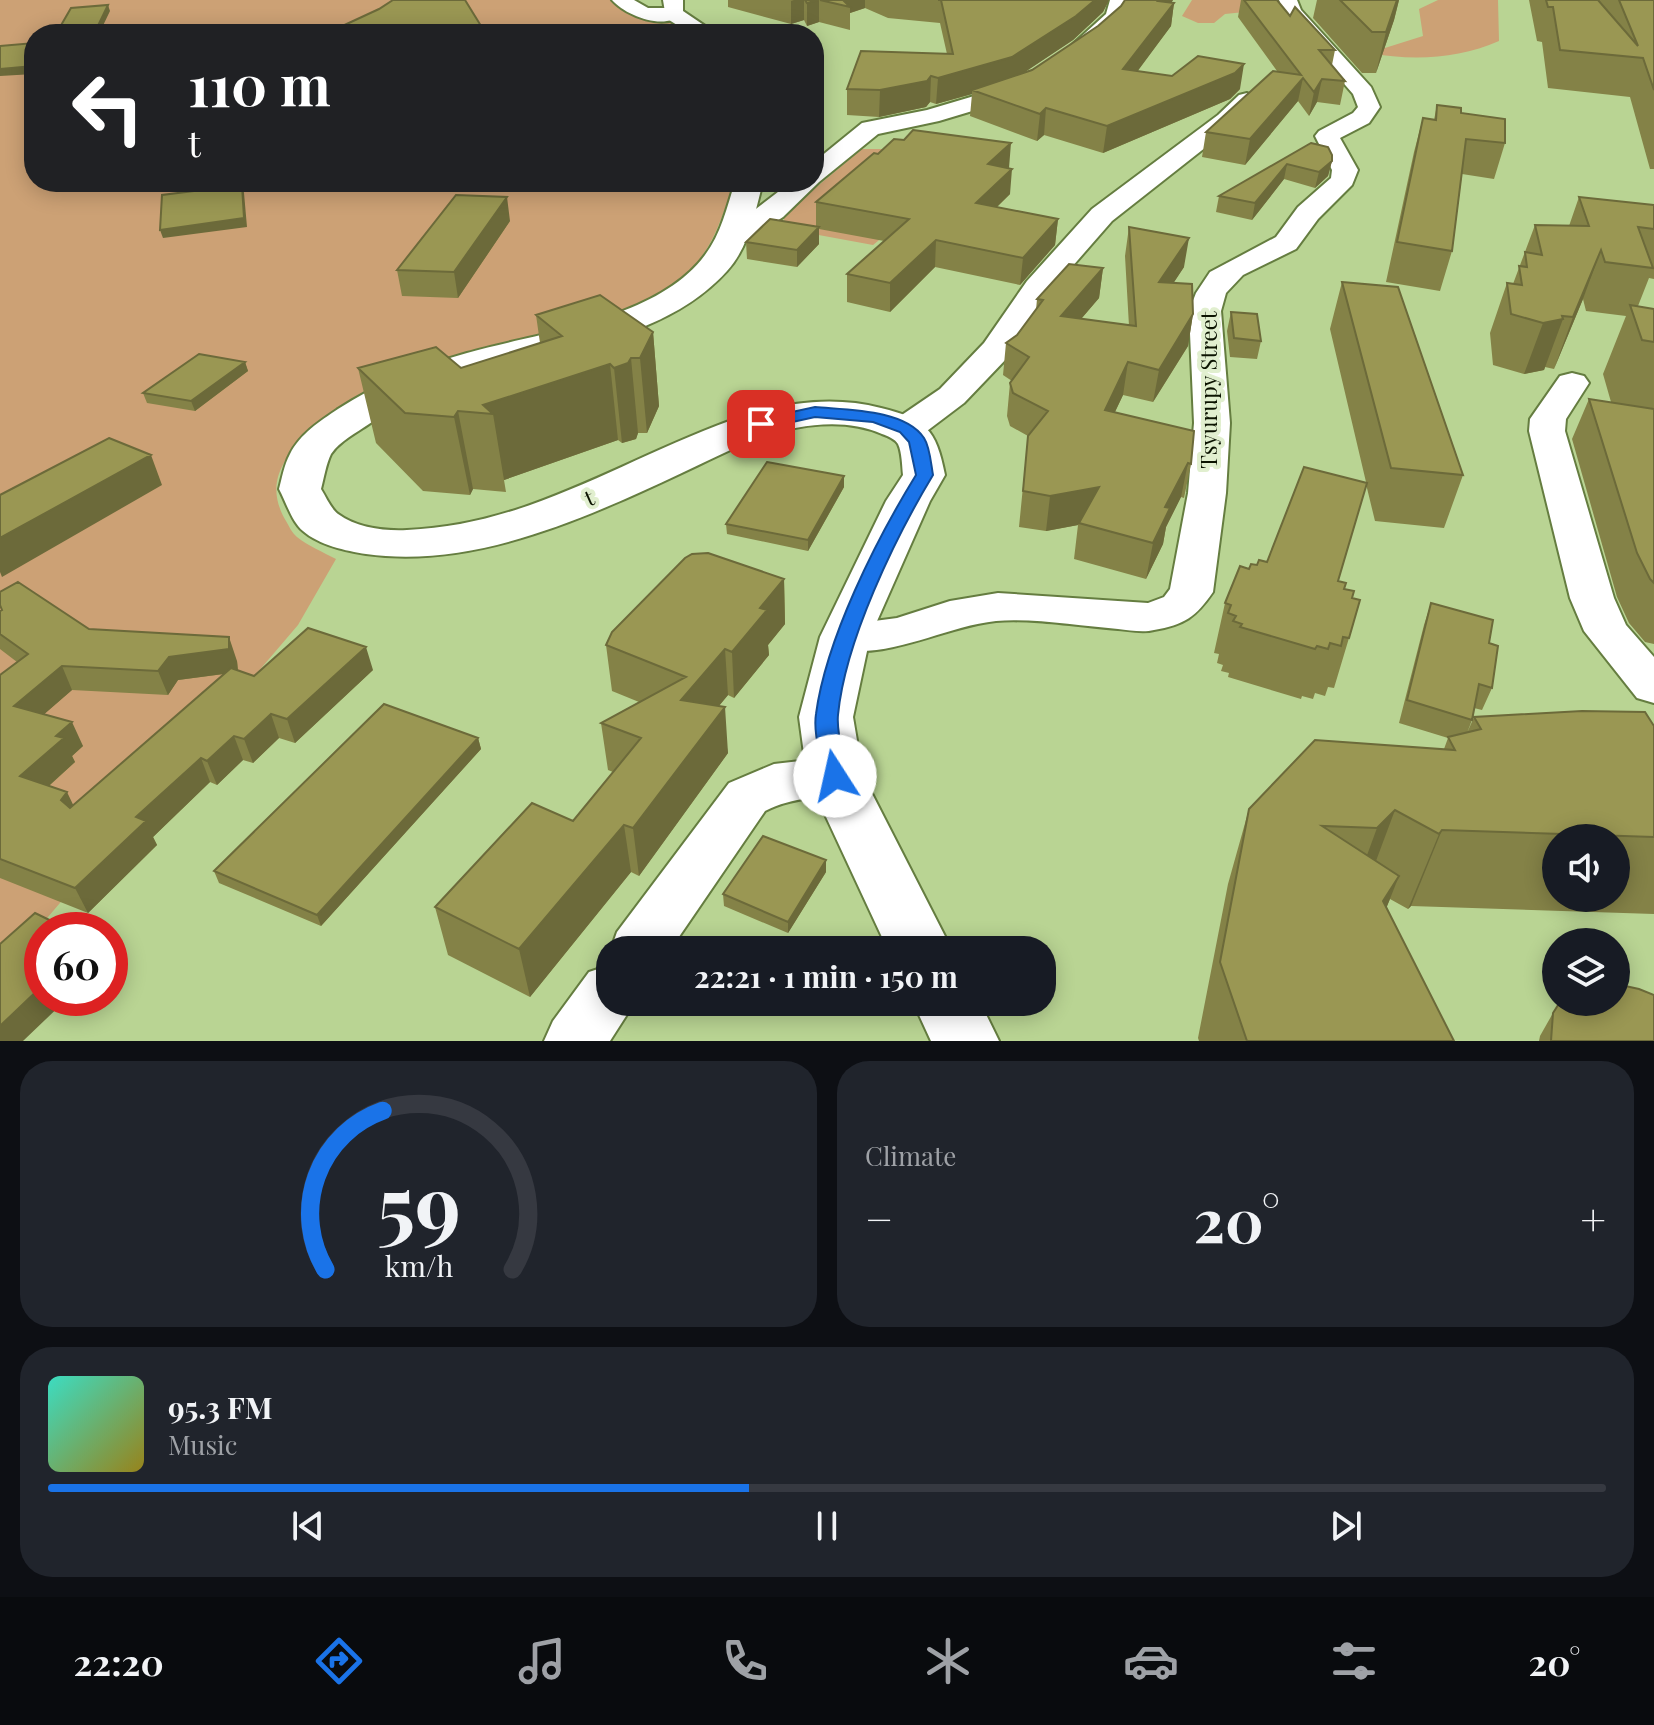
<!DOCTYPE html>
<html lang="en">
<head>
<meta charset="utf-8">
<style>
	:root { --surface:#171b24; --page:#20242c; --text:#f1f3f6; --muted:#9ea1a6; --line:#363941; --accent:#1a73e8 }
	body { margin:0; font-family:"Playfair Display",serif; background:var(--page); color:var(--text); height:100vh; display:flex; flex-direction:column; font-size:30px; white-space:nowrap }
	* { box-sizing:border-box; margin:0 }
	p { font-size:26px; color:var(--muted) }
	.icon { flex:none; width:44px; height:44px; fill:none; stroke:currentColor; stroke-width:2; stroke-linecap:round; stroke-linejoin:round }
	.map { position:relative; height:1041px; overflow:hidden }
	.side { display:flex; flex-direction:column; gap:20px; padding:20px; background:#0d0f14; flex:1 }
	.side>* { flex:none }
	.banner { position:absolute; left:24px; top:24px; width:800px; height:168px; border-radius:32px; box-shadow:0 4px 20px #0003; background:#202124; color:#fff; overflow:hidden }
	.tools { position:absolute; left:1542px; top:824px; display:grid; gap:16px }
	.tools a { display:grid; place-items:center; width:88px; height:88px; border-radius:50%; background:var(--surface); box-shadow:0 4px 20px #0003; font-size:40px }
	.speed { position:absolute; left:24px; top:912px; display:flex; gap:16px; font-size:40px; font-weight:700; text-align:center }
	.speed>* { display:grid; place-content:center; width:104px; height:104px; border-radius:50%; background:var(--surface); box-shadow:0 4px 20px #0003; line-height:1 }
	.speed .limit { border:12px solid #d22; background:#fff; color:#111 }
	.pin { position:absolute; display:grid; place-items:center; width:68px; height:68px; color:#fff; margin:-34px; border-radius:16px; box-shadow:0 4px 12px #0006 }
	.me { position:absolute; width:88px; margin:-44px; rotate:350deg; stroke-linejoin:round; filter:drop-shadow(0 0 6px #0008) }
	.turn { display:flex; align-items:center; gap:28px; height:168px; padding:0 32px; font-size:36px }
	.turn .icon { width:104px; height:104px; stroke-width:2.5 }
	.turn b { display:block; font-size:56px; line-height:68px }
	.big { font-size:60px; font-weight:700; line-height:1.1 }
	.side .card { flex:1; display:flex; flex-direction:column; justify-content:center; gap:12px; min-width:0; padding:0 28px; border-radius:32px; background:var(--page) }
	.side .dial { align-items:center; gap:0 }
	.dial svg { height:208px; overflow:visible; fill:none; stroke:var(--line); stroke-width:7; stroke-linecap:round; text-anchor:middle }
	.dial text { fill:var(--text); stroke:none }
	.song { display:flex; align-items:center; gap:24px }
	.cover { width:96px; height:96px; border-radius:12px; background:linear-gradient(135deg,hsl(170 70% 55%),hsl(50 70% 35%)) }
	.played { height:8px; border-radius:4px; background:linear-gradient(90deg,var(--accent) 45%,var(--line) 45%) }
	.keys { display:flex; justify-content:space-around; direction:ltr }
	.heat { display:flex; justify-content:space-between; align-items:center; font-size:44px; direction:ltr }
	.side .tiles { flex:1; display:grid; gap:20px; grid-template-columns:1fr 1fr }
	.card:last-child { grid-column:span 2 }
	.trip { position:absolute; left:596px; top:936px; width:460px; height:80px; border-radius:32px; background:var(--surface); box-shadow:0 4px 20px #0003; font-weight:700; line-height:80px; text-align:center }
	.tabs { display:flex; height:128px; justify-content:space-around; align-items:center; background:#090b0e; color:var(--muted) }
	.tabs .icon { width:56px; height:56px }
	.tabs .selected { color:var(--accent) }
	.tabs b { font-size:36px; color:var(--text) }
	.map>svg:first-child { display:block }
</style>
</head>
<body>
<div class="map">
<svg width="1654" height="1041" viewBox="0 0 1654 1041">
	<rect width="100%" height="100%" fill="#b9d493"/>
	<path fill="#cca175" d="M0,0H611L646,17L668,21L691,34H34V182H734C712,249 703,270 639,307L309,431C283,459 264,484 286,521C289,526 292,533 297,537C308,546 323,552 336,559L298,625L0,973Z
		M1192,0H1263L1264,10L1225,14L1214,23H1198L1182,16Z
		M1438,0H1498L1499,41C1458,59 1413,61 1369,53L1423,36L1419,9Z
		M862,149H893L941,190L873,245L786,229L783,215Z"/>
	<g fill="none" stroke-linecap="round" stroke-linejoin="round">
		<defs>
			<path id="minor" d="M612,0H634L648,8H673L682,14C665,31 626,16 612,0Z
				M1110,0H1128L1122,20L1087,52H1073L1070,48L1073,44L1106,14Z
				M1279,0H1297L1301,10L1371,87L1380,107L1369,123L1340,138L1358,170L1352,185L1318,219L1296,249L1243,275L1226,293L1221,311L1230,423L1226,493L1213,592C1196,617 1184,625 1154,630C1143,633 1129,630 1118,629C1080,626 1033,618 996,621C940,627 886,663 829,647L823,637L829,627L897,618L950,601L998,593L1148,603L1164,597L1170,589L1188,493L1194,423L1189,311L1196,293L1210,272L1276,237L1298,207L1331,178L1332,170L1315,136L1319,131L1353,113L1358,107L1353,94L1285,16Z
				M1021,82L1032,89L1029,94L939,121L878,134L819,182L783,217L742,244L732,246L722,244L718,238L791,182H814V162L862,123L927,110Z
				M1247,93L1258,100L1234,125L1112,221L1050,292L1008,357L964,403L919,437L906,440L893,437L888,429L893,421L940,389L984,343L1027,281L1092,209L1218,115L1239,95Z
				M1572,373L1584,376L1589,383L1566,419L1565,431L1614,598L1626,625L1654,657V703L1637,698L1584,631L1570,598L1529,431L1530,419L1560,376Z
				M835,757L853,763L860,776L853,789C823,799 793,796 765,811L670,950L610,952L617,932L729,783L774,764Z
				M610,965V1002H635L610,1041H544L553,1021L589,972Z"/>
			<path id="major" d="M663,0H683V11L717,34H691L666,18Z
				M735,182H763C755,212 749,247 727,271C668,336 576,346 496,368C451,380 407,398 369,424C356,433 340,441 331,454C326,464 324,478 321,489C326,497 331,509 338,514C357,528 384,531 407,530C529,525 621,460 732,420C780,403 831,395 881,408C926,419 936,429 945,475L930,501L870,637L853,717L863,776L952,950H888L807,776L799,717L820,637L886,501L903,475C902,466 902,452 898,444C895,439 888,436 882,434C843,417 799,425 759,437C640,490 499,573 366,554C346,551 319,545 303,531C292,522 286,502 279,489C282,478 284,465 290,454C300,434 320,421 338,409C378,383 421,366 467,353C540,332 657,320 705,255C721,234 727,207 735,182Z
				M913,1002H980L999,1041H931Z"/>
		</defs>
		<use href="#minor" stroke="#657d40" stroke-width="4"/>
		<use href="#major" stroke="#657d40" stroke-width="4"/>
		<use href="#minor" fill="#fff" fill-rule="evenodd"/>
		<use href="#major" fill="#fff" fill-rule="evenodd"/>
	</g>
	<path fill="#848247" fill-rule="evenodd" d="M728,0H1109L1103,12L1073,40L1023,73L1032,70L1098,26L1121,6L1125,0H1173L1171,3H1174L1171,26L1137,71L1240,89L1230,99L1103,153L1044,135L1037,141L970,116L972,94L936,104L930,102L926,107L879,117L847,115V89L947,54L940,23L888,18L865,8L850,13V30L819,22L807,26L804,20L791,24L728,7Z
		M1241,0H1277L1290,16L1335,50L1332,65L1345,81L1340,105L1317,102L1309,116L1298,101L1245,165L1202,157L1206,132L1277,71L1238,17Z
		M1317,0H1399L1394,20L1376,73H1362L1313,18Z
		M1529,0H1654V169H1650L1630,97L1548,88L1542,42L1537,41Z
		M338,28L486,34H339Z
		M1437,105L1461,113L1505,143L1494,179L1462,174L1452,251L1440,291L1386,282L1414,152L1423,118L1434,120Z
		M1311,143L1332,161L1328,176L1315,188L1284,179L1252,220L1216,212L1219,196Z
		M1009,168L1010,194L997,207L1058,219L1055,245L1020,285L935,267L890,312L847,302V274L884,241L819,229V244L797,267L747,259L746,242L816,227V202Z
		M1579,197L1654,205V279L1649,278L1638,306L1654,309V644L1645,642L1629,623L1617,597L1572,439L1589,399L1611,402L1603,374L1626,316L1586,311L1583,299L1554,369L1545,367L1544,370L1524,374L1493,365L1490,333L1507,283L1513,284L1535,225L1569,226Z
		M510,221L458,298L402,296L397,270Z
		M1129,227L1184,267L1173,283L1193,314L1188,346L1153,402L1123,395L1115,412L1191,464L1184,498L1181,497L1166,527L1163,544L1146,579L1074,559L1078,525L1046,531L1019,527L1028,436L1010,426L1007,416L1010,383L1012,381L1003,375L1006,343L1017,335L1036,310L1037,299L1103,268L1099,298L1081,319L1129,326L1125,256Z
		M1342,282L1463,475L1444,528L1375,521L1366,484L1338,581L1352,598L1349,638L1334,688L1328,687L1325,696L1315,693L1313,699L1302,696L1301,699L1228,677L1229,673L1221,671L1223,665L1217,663L1219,654L1214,653L1225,603L1249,569L1267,562L1366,482L1330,329Z
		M1231,312L1261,341L1257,359L1230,357L1227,331Z
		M536,315L653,332L659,406L647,433H638L636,439L622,443L618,440L504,480L506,492L473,489L470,495L423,491L376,443L358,368H461L540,343Z
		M245,362L248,371L195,411L147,403L143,393Z
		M844,476V487L808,551L727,534L726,524Z
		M784,579L785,624L768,645L769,655L734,698L728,695L719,706L728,753L639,876L631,872L530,997L448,955L435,907L573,821L613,772L608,770L601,723L639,702L612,691L606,645Z
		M1431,603L1489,643L1492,688L1482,710L1474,708L1472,720L1467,733L1474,717L1654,726V914L1411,906L1408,909L1390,899L1386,908L1454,1041H1199L1198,1038L1228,884L1249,809L1444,749L1448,738L1399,723L1424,625ZM1556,838H1616V898H1556Z
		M0,611L237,661L238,670L254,676L373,670L295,743L279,738L253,763L243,760L217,785L210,782L153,837L157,845L88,913L0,878V675L17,662L0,649ZM224,674L73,806L49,786L75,762L72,756L83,746L44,714L72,690L168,695L178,680Z
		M478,738L481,749L321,926L219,883L214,871Z
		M826,872L788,933L724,906L723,894Z
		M1553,1013L1654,1041H1539L1540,1036Z"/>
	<path fill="#6c6a3a" d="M794,0H804V20L791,24V1Z
		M819,0V22L807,26V3Z
		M838,0H865V8L850,13V7Z
		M1095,0H1109L1103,12L1073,40L1010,82L972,90V94L936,104L938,78Z
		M1159,0H1173L1155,24Z
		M1397,0H1399L1394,20L1376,73L1386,32Z
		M1174,3L1171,26L1120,95L1123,69Z
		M108,5L110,11L99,34H94Z
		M1244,64L1240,89L1230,99L1103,153L1107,126Z
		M34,66V74L0,76V69Z
		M931,76L930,102L926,107L879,117L880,90Z
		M1303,78L1298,101L1245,165L1250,139Z
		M1322,79L1317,102L1309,116L1314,92Z
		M1046,108L1044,135L1037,141L1040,114Z
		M1011,143L1009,168L988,164Z
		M1332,161L1328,176L1315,188L1319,172Z
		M1287,164L1284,179L1252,220L1255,203Z
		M1012,169L1010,194L974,229L976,203Z
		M242,185L244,193L247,227L163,238L160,230Z
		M507,197L510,221L458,298L454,272Z
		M1058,219L1055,245L1020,285L1023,258Z
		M819,227V244L797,267V250Z
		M1189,238L1184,267L1154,313L1159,282Z
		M936,240L935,267L890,312V283Z
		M1601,250L1583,299L1554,369L1573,317Z
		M1103,268L1099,298L1057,347L1061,316Z
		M1193,314L1188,346L1153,402L1159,370Z
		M1563,319L1544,370L1524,374L1543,323Z
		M653,332L659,406L647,433L640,358Z
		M631,358L638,433L636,439L622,443L614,368Z
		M245,362L248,371L195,411L191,401Z
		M1128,362L1123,395L1100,443L1105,410Z
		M610,364L618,440L504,480L493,414L483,405Z
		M458,411L473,489L470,495L454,417Z
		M151,455L162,485L2,577L0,572V538Z
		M1188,463L1181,497L1166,527L1163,544L1146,579L1153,543L1165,507Z
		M844,476V487L808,551V540Z
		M1099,487L1078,525L1046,531L1050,496Z
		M784,579L785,624L768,645L769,655L734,698L732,652L760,608Z
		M229,637L237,661L238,672L178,680L168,695L158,671L169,657Z
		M366,647L373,670L295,743L287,719Z
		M725,649L728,695L685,746L681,700Z
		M62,666L72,690L26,730L14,706Z
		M725,707L728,753L639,876L633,828Z
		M271,714L279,738L253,763L244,739Z
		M72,722L83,746L72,756L75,762L33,800L20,776L56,736Z
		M234,736L243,760L217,785L207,761Z
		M478,738L481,749L321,926L317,915Z
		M201,758L210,782L153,837L157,845L88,913L75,888L136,817Z
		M67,792L79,817L61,800Z
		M1395,810L1367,885L1349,904L1377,828Z
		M624,825L631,872L530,997L519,949Z
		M1442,830L1411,906L1408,909L1439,834Z
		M826,860V872L788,933V922Z
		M1399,876L1369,952L1383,901Z
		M42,986V998H68L23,1041H0V1026Z"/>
	<path fill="#9a9753" stroke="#6c6a3a" stroke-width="2" d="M393,0H465L486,34H391L389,30L338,28L379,9Z
		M805,0H818L807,3Z
		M820,0H843L850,7Z
		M938,0H1095L1076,16L1012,57L938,78L931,76L927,81L880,90L847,89L861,51L953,54L941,0Z
		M1125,0H1159L1158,1L1174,3L1123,69L1172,76L1198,56L1244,64L1235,73L1107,126L1046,108L1040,114L972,90L1032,70L1098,26L1121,6Z
		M1244,0H1277L1290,16L1295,7L1335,50H1319L1345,81L1322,79L1314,92L1303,78L1250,139L1206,132L1273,71L1301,75Z
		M1340,0H1397L1386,32H1372Z
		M1546,0H1598L1638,46L1619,0H1654V90L1643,58L1560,50L1553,7H1548Z
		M108,5L94,34H56L71,8Z
		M34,43V66L0,69V46Z
		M1437,105L1461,108V113L1505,119V143L1466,139L1452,251L1397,242L1423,118L1436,120Z
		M913,130L1011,143L988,164L1012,169L976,203L1058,219L1023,258L936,240L890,283L847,274L909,219L816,202L874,153L878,154L894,139L904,140Z
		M1311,143L1328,147L1332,155V161L1319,172L1287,164L1255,203L1219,196Z
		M242,185L244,218L160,230L162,195Z
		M456,195L507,197L454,272L397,270Z
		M1579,197L1654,205V229L1638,227L1653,268L1605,262L1601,250L1573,317L1562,316L1563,319L1543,323L1511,314L1507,283L1522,285L1519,266L1527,267L1525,252L1542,255L1535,225L1589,226Z
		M770,219L819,227L797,250L746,242Z
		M1129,227L1189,238L1159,282L1192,284L1193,314L1159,370L1128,362L1105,410L1194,431L1191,464L1188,463L1165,507L1170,508L1153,543L1079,523L1099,487L1050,496L1023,491L1028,436L1048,411L1013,393L1010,383L1029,357L1006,343L1017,335L1043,300L1037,299L1069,264L1103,268L1061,316L1136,326Z
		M1342,282L1398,287L1463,475L1391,468Z
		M600,295L653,332L640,358H631L628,363L614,368L610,364L483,405L493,414L458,411L454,417L405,413L358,368L436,347L461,368L562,336L536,315Z
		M1630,305L1654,309V342L1642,340Z
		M1231,312L1257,314L1261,341L1234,338Z
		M199,354L245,362L191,401L143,393Z
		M1589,399L1654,409V583L1650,579L1637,553Z
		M109,438L151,455L0,538V495Z
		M767,462L844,476L808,540L726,524Z
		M1304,467L1367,483L1338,581L1346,583L1344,589L1354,591L1352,598L1360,600L1349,638L1343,637L1341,646L1330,643L1328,649L1317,646L1315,649L1240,627L1242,624L1233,621L1236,616L1228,613L1231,605L1225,603L1240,566L1249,569L1251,564L1257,565L1259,560L1267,562Z
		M708,553L784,579L760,608L767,610L732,652L725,649L681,700L725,707L633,828L624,825L519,949L435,907L532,803L573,821L641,738L601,723L686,677L606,645L612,632L685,558L692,554Z
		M18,582L89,629L229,637V649L169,657L158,671L62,666L14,706L72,722L56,736L64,738L20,776L67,792L61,800L70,808L231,668L254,676L308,628L366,647L287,719L271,714L244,739L234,736L207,761L201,758L136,817L146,821L75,888L0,859V675L28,654L0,634V611L2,610L0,605V592Z
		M1431,603L1493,620L1489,643L1498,646L1492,688L1479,684L1472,720L1407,700Z
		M384,704L478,738L317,915L214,871Z
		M1582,711L1645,712L1654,726V837L1442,830L1439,834L1395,810L1377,828L1322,826L1399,876L1383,901L1454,1041H1247L1220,962L1249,809L1315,740L1455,750L1448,737L1481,729L1474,717Z
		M763,836L826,860L788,922L723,894Z
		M35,913L70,930H42V986L0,1026V944Z
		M1616,984L1639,989L1654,995V1041H1551L1553,1013L1560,1002H1616Z"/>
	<path fill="#1a73e8" stroke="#114b97" stroke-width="2" d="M815,407C846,410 905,409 924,438C930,447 931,464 933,475C895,538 845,641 838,715C836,733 844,757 847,776L844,782L835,784L827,782L824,776C821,757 813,733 816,714C826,639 876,540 916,475L909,442L900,432L873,422L815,417L761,429L752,424L755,420Z"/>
	<g text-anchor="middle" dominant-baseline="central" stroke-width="8" stroke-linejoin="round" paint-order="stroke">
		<g font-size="22" fill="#0b1300" stroke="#e1efcf">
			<text transform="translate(1208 390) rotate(-90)">Tsyurupy Street</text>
			<text transform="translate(589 497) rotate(-24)">t</text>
		</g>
	</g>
</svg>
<div class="tools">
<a><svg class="icon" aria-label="sound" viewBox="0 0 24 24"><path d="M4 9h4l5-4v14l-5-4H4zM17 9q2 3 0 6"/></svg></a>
<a><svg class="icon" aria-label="layers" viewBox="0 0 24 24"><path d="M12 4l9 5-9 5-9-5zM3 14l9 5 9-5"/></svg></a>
</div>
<div class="speed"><div class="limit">60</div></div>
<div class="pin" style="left:761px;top:424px;background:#d93025"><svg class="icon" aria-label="arrive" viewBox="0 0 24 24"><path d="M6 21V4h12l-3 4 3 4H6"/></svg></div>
<svg class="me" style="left:835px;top:776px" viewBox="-20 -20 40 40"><circle r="19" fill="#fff"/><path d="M0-13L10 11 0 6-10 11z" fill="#1a73e8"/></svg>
<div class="trip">22:21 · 1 min · 150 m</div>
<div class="banner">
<div class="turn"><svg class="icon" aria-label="left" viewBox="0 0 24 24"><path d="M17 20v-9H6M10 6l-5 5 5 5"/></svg><div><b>110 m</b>t</div></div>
</div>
</div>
<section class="side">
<div class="tiles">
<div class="card dial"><svg viewBox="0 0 100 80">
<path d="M14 69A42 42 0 1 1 86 69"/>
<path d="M14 69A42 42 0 0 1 36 8" stroke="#1a73e8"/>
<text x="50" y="56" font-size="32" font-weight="700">59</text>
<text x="50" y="72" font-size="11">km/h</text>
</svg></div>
<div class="card"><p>Climate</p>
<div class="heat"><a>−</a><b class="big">20°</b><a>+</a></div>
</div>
<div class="card">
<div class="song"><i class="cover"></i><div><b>95.3 FM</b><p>Music</p></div></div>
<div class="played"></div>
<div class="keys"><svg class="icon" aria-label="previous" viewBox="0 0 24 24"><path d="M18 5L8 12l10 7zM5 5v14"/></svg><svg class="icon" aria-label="pause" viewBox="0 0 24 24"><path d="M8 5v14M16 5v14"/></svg><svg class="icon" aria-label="next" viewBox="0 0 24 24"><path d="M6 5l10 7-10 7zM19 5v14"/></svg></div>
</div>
</div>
</section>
<nav class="tabs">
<b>22:20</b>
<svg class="icon selected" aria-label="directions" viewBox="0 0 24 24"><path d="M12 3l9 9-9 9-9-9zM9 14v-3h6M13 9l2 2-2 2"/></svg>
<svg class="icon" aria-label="music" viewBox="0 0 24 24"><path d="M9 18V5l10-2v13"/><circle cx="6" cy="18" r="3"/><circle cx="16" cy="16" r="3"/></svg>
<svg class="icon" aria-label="phone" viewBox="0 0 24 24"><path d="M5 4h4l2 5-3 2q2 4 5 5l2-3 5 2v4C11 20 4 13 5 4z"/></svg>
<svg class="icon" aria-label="climate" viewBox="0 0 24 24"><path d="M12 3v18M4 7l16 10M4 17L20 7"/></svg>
<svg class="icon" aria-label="car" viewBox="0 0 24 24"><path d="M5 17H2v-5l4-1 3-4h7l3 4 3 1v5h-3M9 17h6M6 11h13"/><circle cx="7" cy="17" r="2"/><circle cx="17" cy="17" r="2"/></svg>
<svg class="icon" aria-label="filters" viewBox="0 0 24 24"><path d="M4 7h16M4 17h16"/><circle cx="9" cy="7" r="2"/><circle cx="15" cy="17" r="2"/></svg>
<b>20°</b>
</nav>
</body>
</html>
